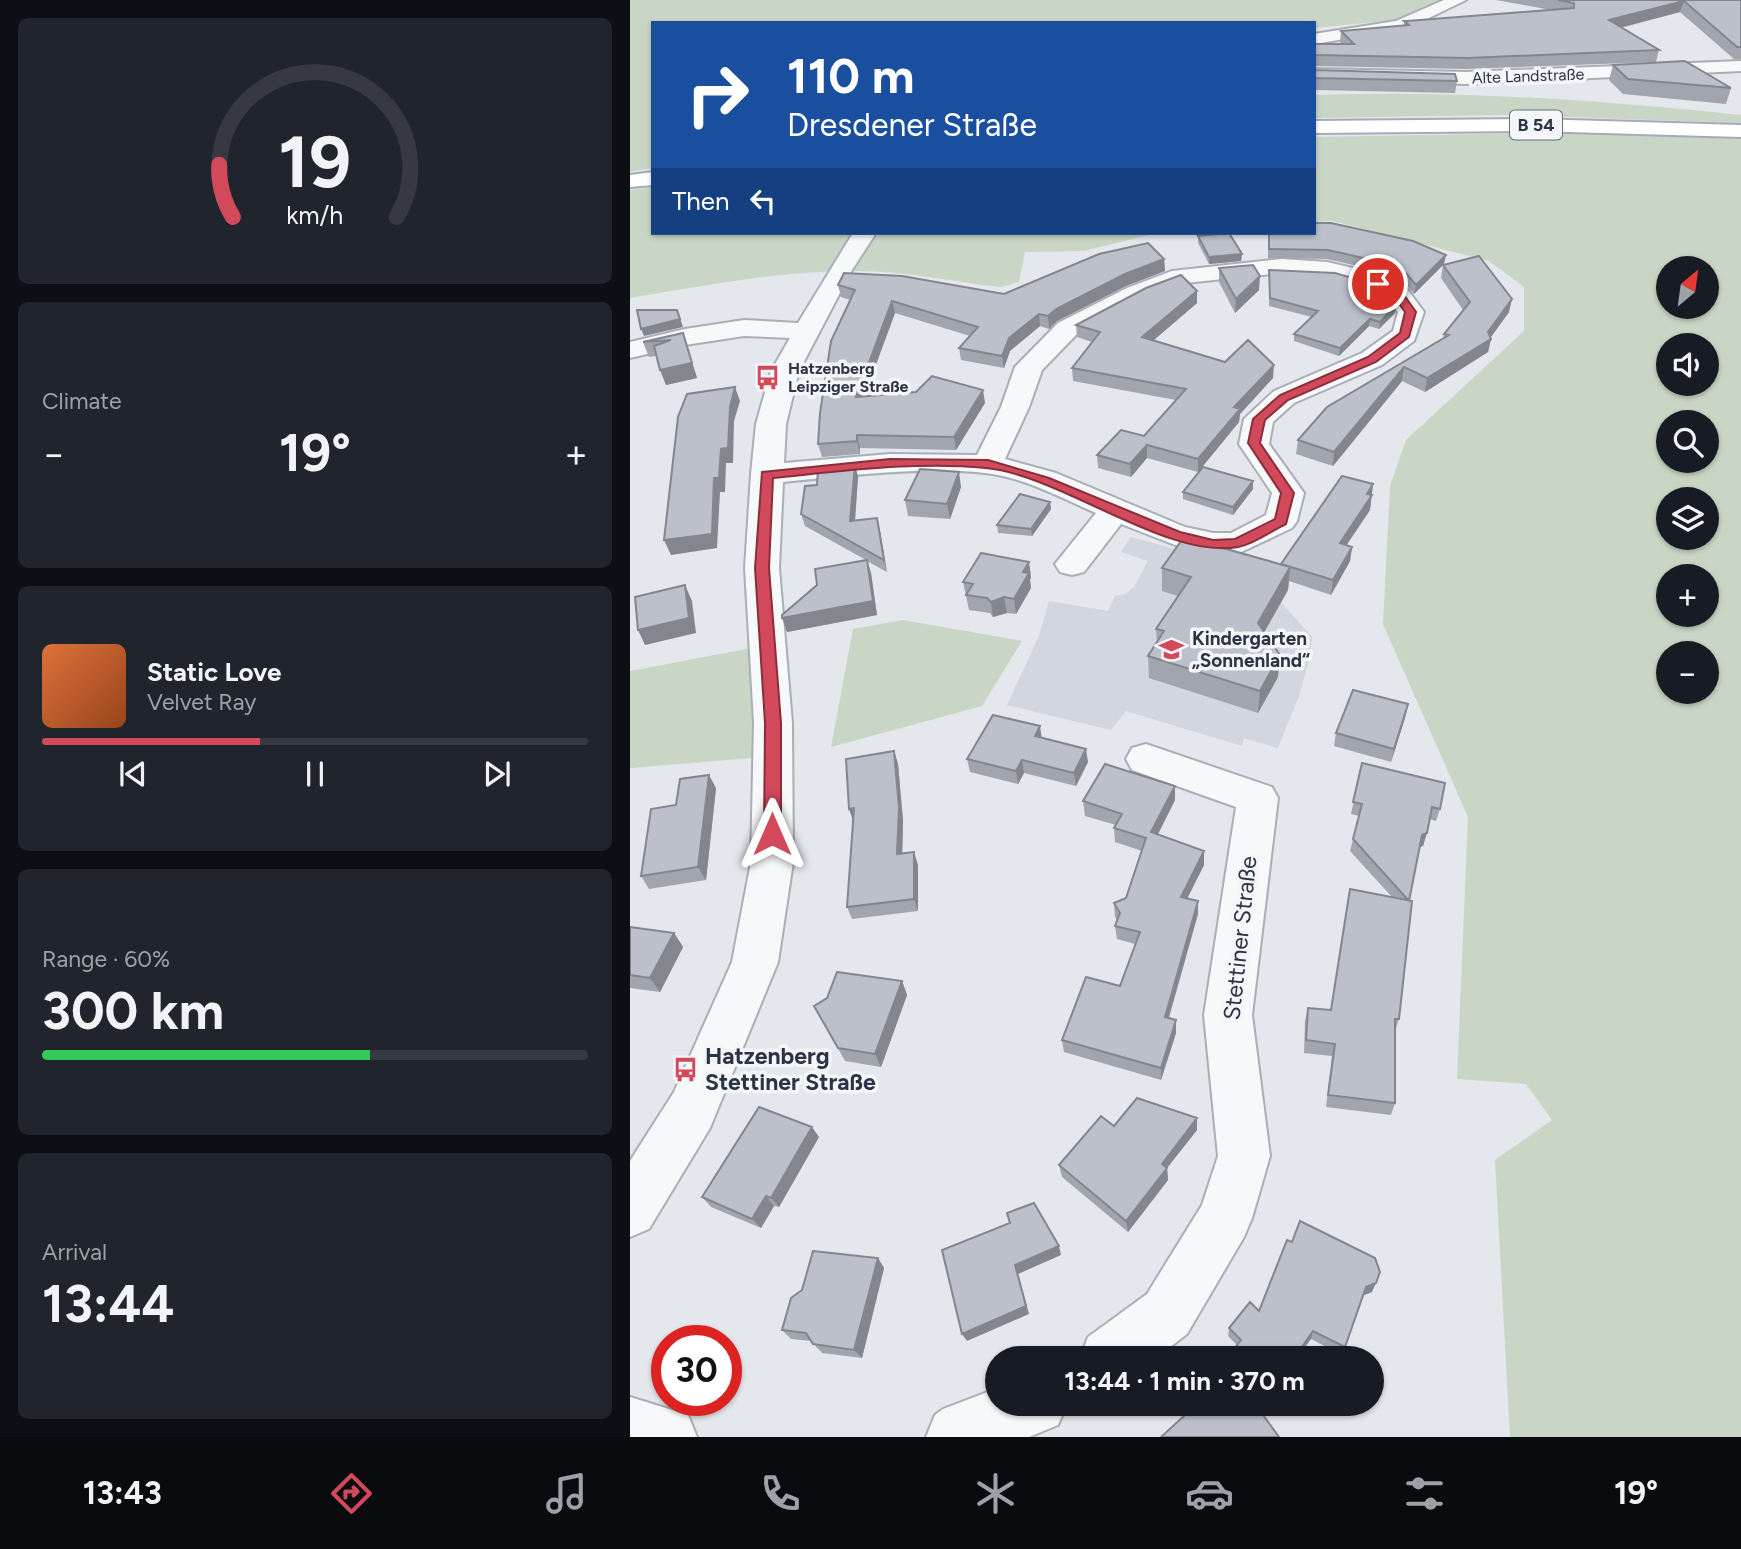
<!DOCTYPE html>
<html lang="en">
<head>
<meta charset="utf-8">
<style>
	:root { --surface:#171b24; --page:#20242c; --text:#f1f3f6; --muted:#9ea1a6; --line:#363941; --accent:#d1495b }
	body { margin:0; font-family:Figtree,sans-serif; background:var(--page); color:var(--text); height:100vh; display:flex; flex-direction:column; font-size:26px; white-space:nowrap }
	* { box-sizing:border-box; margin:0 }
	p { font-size:23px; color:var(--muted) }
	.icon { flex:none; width:38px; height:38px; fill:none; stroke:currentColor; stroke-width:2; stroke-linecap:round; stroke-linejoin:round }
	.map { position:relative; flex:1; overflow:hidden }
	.sheet { display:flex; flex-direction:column; gap:18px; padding:18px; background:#0d0f14; width:630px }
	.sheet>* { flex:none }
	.guide { position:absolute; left:21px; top:21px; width:665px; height:214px; border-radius:0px; box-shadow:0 2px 5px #0004; background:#1a4fa0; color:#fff; overflow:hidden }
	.needle { width:46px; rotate:29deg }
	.controls { position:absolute; left:1026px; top:256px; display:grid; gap:14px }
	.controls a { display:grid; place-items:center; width:63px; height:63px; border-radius:50%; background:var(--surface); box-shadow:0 2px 5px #0004; font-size:35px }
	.speed { position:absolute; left:21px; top:1325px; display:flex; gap:14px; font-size:35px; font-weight:700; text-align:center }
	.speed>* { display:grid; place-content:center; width:91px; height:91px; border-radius:50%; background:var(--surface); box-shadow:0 2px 5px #0004; line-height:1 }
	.speed .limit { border:10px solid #d22; background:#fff; color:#111 }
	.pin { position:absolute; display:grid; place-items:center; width:60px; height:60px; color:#fff; margin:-30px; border:4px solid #fff; border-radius:50%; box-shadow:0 2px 7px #0007 }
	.me { position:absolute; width:77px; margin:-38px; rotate:0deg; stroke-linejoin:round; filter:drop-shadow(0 0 5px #0008) }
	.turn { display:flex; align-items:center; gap:24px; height:147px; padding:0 21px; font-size:32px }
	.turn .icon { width:91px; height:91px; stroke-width:2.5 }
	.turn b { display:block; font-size:49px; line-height:60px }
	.then { display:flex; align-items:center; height:66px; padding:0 21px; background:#0003; gap:14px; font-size:26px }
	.big { font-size:52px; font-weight:700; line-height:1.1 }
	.sheet .card { flex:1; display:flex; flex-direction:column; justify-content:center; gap:10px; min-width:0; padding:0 24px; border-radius:10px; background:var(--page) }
	.sheet .dial { align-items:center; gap:0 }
	.dial svg { height:182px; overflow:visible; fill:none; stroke:var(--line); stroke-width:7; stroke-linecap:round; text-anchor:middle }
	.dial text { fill:var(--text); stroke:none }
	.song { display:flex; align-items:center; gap:21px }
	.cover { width:84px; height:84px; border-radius:10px; background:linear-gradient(135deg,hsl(20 70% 55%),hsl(20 70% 35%)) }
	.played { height:7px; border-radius:4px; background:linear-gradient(90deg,var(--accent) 40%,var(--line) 40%) }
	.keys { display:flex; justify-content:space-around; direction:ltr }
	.heat { display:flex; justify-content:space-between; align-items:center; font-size:38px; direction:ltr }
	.charge { height:10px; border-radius:5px; background:linear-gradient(90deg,#34c759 60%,var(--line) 0) }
	.trip { position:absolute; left:355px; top:1346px; width:399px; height:70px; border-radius:35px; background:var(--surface); box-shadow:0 2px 5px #0004; font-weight:700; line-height:70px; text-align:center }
	.menu { display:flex; height:112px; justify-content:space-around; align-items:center; background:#090b0e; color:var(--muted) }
	.menu .icon { width:49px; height:49px }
	.menu .active { color:var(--accent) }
	.menu b { font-size:32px; color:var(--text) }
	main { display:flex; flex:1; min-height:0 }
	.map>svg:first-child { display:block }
</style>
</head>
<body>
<main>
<section class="sheet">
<div class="card dial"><svg viewBox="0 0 100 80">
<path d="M14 69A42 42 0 1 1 86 69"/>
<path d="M14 69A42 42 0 0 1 8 46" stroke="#d1495b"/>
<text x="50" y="56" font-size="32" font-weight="700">19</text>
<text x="50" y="72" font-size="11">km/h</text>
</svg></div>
<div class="card"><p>Climate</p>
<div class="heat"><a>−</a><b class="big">19°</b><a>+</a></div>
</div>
<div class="card">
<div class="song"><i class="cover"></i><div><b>Static Love</b><p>Velvet Ray</p></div></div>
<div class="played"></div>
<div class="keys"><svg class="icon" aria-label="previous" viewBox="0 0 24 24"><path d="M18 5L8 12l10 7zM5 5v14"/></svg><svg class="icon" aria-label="pause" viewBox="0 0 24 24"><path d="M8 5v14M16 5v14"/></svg><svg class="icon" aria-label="next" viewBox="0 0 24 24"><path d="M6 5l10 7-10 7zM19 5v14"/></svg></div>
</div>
<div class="card"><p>Range · 60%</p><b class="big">300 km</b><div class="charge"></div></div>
<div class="card"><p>Arrival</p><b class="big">13:44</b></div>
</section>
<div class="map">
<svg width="1111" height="1437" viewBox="0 0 1111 1437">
	<rect width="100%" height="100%" fill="#e4e7ec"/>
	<path fill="#d2d6de" d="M501,537L559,553L643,593L682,637L679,661L669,696L648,748L614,738L612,746L496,711L481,730L377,705L409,636L419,601L478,611L485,596L495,594L504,587L518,561L491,552Z"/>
	<path fill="#c9d6c5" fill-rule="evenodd" d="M0,0H816L777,19L684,28V23H23V168L0,172Z
		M684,95C826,90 970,100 1111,115V123L879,115L684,118Z
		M909,133L1111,138V1437H880L865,1160L922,1120L896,1084L827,1079L838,817L753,624L760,486L776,440L894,331V287L859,261L703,221L684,222V137ZM1038,268H1076V306H1038ZM1038,345H1076V383H1038ZM1038,422H1076V460H1038ZM1038,499H1076V537H1038ZM1038,576H1076V614H1038ZM1038,653H1076V691H1038Z
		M23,187V233H527L454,251L395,252L389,282L371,287C324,282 275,271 228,271C151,270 75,286 0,298V190Z
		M273,620L392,641L352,706L201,747L223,629Z
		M127,647L122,758L0,768V671Z"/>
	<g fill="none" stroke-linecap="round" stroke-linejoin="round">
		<defs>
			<path id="minor" d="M814,0H836L776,29L684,44V34L766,21Z
				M1111,61V71L836,84L684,79V69L836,72Z
				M223,233H246L222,270L169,371L156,424L154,463L260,454L347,455L371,407L385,367L428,323L497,288L542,271L652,259L697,262L740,272L774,285L794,312L784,341L752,365L664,403L643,422L639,444L674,493L667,521L662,528L607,554L583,555L545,545L491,524L454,572L442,575L430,572L425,564L466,513C431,498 393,477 355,473C292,466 217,476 153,482L149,568L162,723L163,862L148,962L80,1128L19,1229L0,1237V1161L44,1092L102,962L121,862L124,723L115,568L121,474L126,424L141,371L160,338L114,336L55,345L0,358V342L55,329L114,320L168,323ZM652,273C685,276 725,276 755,295C760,298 764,307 768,312L763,331L732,353L644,391L614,419L609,444L642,493L636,515L601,533H583L555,527L426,473L375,459L399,407L412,370L446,335L515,298L555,283Z
				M516,744L642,787L648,798L622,1015L640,1156L622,1218L614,1237L557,1334L526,1358H450L458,1337L517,1294L572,1205L588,1156L574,1015L606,807L502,770L496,759L502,748Z
				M368,1388V1404H437L428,1425L399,1437H296L305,1415L313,1409Z
				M0,1397L58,1415L67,1437H0Z"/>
			<path id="major" d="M904,119L1111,125V137L904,131L684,133V121Z
				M23,172V185L0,187V175Z"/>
		</defs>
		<use href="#minor" stroke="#a9aeb7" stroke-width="4"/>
		<use href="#major" stroke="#a3abb8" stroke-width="4"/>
		<use href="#minor" fill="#f7f8fa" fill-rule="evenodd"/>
		<use href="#major" fill="#fff" fill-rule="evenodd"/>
	</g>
	<path fill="#a1a5ae" d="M866,0H1111V59H1104L1050,12L991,28L1029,50L1026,62L836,69L684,66V44H712L710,42L711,31L774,25V21L921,10Z
		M983,65L1101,88L1096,104L993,94L979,80Z
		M684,67L685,70L827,81L825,93L684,90Z
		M638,233L814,265L879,312L861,337V339L858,352L795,392L772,381L703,466L666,454L668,440L813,338L814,334L833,310L811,278L813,265L784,294L775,283L741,269L697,259L638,258Z
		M568,236L612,254L611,261L579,264L568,243Z
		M534,259L535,271L496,286L427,321L419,329L410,326L380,351L374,368L331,360L329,348L340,336L265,313L234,397L355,403L326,450L230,448V454L192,457L188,444L220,300L211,297L208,285L374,294Z
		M589,268L629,290L605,313L589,282Z
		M639,270L766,305L765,313L749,329L739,326L709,356L664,341V334L682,317L639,306Z
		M567,291V303L523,341L643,378L610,414L609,422L568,472L517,458L501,477L468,468L467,455L514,436L546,400L443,381L442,368L462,342L447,337L446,325Z
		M53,333L67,378L36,385L26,356L19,357L13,342Z
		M225,465L228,477L225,521L250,531L257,572L237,561L241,573L247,615L157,632L187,585L236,560L175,526L171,514L187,485Z
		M623,481V489L603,515L553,499V492Z
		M743,484L740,510L716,545L722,547L720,561L701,595L659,581L658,590L634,632L648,677L628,713L519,678L518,656L527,643L526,629L548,596L532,591V568L651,565Z
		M331,487L320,519L278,516L275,500Z
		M420,502L421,509L402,536L368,533L367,525Z
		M401,577L400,580L401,588L386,614L377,613L363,617L360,613L339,610L333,582Z
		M775,718L761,762L704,746L706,733Z
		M412,737L458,762L446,786L394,773L388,784L340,772L337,759Z
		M264,751L268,764L273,821L272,853L288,865V911L222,919L217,907L223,821L219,809Z
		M732,763L810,809L806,821L799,819L793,846L790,847L779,900L769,1019L765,1032V1103L761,1115L696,1107L702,1056L674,1053L675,1021L678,1008L701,1010L720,889L762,897L720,851L729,816L721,814Z
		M545,786V800L528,834L574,851V865L557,898L568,914L539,1018L546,1033L531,1080L434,1052L432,1040L490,986L505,944L487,939L485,926L487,921L485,917L484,903L496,898L512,851L485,842L484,828L486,825L455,816L453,801Z
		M86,788L76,880L19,889L11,876L46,805Z
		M0,927L44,933L53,947L30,992L0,988Z
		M272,981L277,995L251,1067L215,1061L184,1006Z
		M484,1126L567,1130L537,1168L538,1180L498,1232L432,1177L429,1165Z
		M189,1137L149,1207L144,1206L131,1228L81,1207L72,1197Z
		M248,1258L254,1268L232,1358L192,1353L181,1341L161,1339L152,1330L172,1290Z
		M742,1292L733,1295L712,1355L681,1339L607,1345L598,1336L599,1328L629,1311Z"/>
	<path fill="#83868d" d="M1054,1L1050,12L976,31L979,20Z
		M612,254L611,261L579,264V257Z
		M816,255L814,264L784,294L786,285Z
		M534,259L535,271L496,286L427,321L419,329L418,316L426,309L495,274Z
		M630,276L629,290L605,313L606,299Z
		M567,291V303L512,350V337Z
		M882,299L879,312L858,341L861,339L858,352L795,392L797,378L858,332Z
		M262,301L265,313L229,410L226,397Z
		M766,305L765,313L749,329L750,322Z
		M47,310L53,327L14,336L11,329Z
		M409,314L410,326L380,351L374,368L372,356L379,338Z
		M740,319L739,326L709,356L710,348Z
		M53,333L67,378L36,385L30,370Z
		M644,365L643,378L610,414L609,422L568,472V459L604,407Z
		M774,367L772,381L703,466L704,452Z
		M105,387L110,401L104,421L103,463H96L95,492H90L87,548L41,555L34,540L84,478Z
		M353,390L355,403L326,450L324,437Z
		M227,435L230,448V454L227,441Z
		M517,445V458L501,477L500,464Z
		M225,465L228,477L224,533L220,521Z
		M329,472L331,487L320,519L317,504Z
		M623,481V489L603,515V507Z
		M743,484L740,510L708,558L710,543Z
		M420,502L421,509L402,536L401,529Z
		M247,518L250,531L257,572L254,560Z
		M722,547L720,561L701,595L703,580Z
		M237,560L241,573L247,615L157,632L152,618Z
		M399,562L401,577L400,580L401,588L386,614L384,599L393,572Z
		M660,567L658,590L627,645L628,623Z
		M55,585L62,601L66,633L15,645L8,630Z
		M374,597L377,613L363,617L361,602Z
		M650,655L648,677L628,713L630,691Z
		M778,704L775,718L761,762L764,749Z
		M410,726L412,740L405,736Z
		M456,749L458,762L446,786L444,773Z
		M264,751L268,764L273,821L272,867L267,854Z
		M392,760L394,773L388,784L386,771Z
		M79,775L86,788L76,880L68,867Z
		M545,786V800L522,846L521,832Z
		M224,808V822L219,809Z
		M797,833L793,846L789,847L792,835Z
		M574,851V865L551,911V897Z
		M284,852L288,865V911L284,899Z
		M568,901V914L535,1030V1017Z
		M44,933L53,947L30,992L20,978Z
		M272,981L277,995L251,1067L245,1054Z
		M546,1020V1033L531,1080V1068Z
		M567,1118V1130L537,1168L538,1180L498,1232L496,1221L532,1164Z
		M182,1127L189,1137L149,1207L141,1198Z
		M136,1196L144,1206L131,1228L122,1219Z
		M429,1246L431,1255L388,1274L399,1314L337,1341L332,1334L385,1265Z
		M248,1258L254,1268L232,1358L224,1350Z
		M746,1283L742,1292L732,1296L736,1287Z
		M683,1331L681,1339L667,1358H664Z"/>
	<path fill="#bbc0ca" stroke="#83868d" stroke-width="2" d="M928,0H1111V47H1107L1054,1L979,20L1029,50L838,58L684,55V44H724L711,31L779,25L774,21H777L944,8V3Z
		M1055,61L1101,88L998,79L983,65Z
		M684,67L685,70L825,74L827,81L684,78Z
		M684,223H701L783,241L816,255L786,285L776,273L742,260L698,250L639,249V233H684Z
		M599,233L612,254L579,257L568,236Z
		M518,243L534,259L495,274L426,309L418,316L409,314L379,338L372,356L329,348L348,327L262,301L226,397L286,392L302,376L353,390L324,437L227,435V441L188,444L190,413L201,341L225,290L208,285L214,273L272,276L374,294L469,254Z
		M849,256L882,299L858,332L861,339L797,378L774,367L704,452L668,440L697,407L819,335L814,334L840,302L813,265Z
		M623,265L630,276L606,299L589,268Z
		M639,270L705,273L743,284L756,291L766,305L750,322L740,319L710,348L664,334L688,311L640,298Z
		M551,275L567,291L512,337L595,362L618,340L644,365L604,407L610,409L568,459L517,445L500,464L467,455L491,430L514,436L556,389L442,368L470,332L446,325L516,288Z
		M7,310H47L50,319L11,329Z
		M53,333L62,363L30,370L24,346L41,340L13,342Z
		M105,387L100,407L98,448L91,449L89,478H84L82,534L34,540L48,417L57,394Z
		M225,465L220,521L247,518L254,560L171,514L175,486L187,485L188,469Z
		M573,467L623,481L603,507L553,492Z
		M290,469L329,472L317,504L275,500Z
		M712,476L743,484L737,494L742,495L710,543L722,547L703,580L651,564Z
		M390,494L420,502L401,529L367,525Z
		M554,537L660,567L628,623L650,655L630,691L518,656L534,631L526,629L561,577L532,568Z
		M351,553L399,562L393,572L399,573L384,599L374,597L361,602L357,598L336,595L343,584L333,582Z
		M237,560L243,601L152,618V615L187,585L185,569Z
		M55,585L59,618L8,630L5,597Z
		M723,690L778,704L764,749L706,733Z
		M363,715L410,726L405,736L456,749L444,773L392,760L386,771L337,759Z
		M264,751L269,808L267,854L284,852V899L217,907L224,808L219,809L216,759Z
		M732,763L815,783L810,809L802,807L797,833L792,835L779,901L723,839L732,804L723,802Z
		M475,764L545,786L521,832L574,851L551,897L568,901L535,1017L546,1020L531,1068L432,1040L456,977L490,986L510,932L485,926L490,913L484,903L496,898L516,838L484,828L492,814L453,801Z
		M79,775L68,867L11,876L21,809L46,805L50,779Z
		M720,889L782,901L769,1019H765V1103L698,1095L705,1044L676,1040L678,1008L701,1010Z
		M0,927L44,933L20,978L0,975Z
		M207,972L272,981L245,1054L208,1048L184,1006L197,998Z
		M507,1098L567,1118L532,1164L537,1168L496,1221L429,1165L471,1116L484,1126Z
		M129,1107L182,1127L141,1198L136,1196L122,1219L72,1197Z
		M404,1203L429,1246L385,1265L396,1306L332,1334L312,1250L380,1223L377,1213Z
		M670,1221L745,1258L750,1272L746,1283L736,1287L715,1347L683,1331L664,1358H597L611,1340L599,1328L620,1302L629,1311L657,1240L662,1242Z
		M183,1251L248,1258L224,1350L183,1344L176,1333L152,1330L161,1298L172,1290Z
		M567,1404H631L628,1408L649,1437H531Z"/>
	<path fill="#d1495b" stroke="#882f3b" stroke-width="2" d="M748,280L769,288L786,312L779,337L746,362L658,400L635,420L630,443L664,493L656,524C641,531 624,544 608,547C537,560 431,475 356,468C285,461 213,471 143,478L139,568L151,723V834L149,839H136L134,834L135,723L125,568L132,472L260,459L358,460L419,478L550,532L583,540L605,539L645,519L651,493L618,443L623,419L650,395L738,357L770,333L775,312L761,293L744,286L743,284Z"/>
	<defs>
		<symbol id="bus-bare" viewBox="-9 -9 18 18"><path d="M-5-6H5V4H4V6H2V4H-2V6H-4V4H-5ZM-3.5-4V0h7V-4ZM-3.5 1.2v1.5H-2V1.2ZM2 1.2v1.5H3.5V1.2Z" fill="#d1495b" stroke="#f4f6f9" stroke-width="2.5" paint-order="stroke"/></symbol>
		<symbol id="school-bare" viewBox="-9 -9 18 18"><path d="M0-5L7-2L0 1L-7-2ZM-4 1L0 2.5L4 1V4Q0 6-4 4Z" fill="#d1495b" stroke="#f4f6f9" stroke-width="2.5" paint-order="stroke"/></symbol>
	</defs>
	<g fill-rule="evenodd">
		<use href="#bus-bare" x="120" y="360" width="35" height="35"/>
		<use href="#school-bare" x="524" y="632" width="35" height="35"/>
		<use href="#bus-bare" x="38" y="1052" width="35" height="35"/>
	</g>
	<g text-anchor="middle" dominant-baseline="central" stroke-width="7" stroke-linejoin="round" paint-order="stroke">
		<g font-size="16" fill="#2b3445" stroke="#f4f6f9">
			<text transform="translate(898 76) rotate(-2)">Alte Landstraße</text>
		</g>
		<g font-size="16" font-weight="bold" fill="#2b3445" stroke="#f4f6f9" text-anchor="start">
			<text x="158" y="368">Hatzenberg<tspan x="158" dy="18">Leipziger Straße</tspan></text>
		</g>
		<rect fill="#f4f6f9" stroke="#676e7b" stroke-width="2" x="880" y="110.5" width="52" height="29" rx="5"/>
		<g font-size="18" font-weight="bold" fill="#2b3445">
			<text x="906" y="125">B 54</text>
		</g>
		<g font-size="19" font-weight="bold" fill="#2b3445" stroke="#f4f6f9" text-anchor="start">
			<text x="562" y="638">Kindergarten<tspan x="562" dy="22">„Sonnenland“</tspan></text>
		</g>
		<g font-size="23" fill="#2b3445" stroke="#f4f6f9">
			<text transform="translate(610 938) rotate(-84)">Stettiner Straße</text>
		</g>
		<g font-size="23" font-weight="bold" fill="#2b3445" stroke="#f4f6f9" text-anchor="start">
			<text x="75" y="1056">Hatzenberg<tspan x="75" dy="26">Stettiner Straße</tspan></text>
		</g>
	</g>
</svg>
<div class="controls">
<a><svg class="needle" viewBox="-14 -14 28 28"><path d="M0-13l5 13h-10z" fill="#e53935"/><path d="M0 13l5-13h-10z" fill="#9ea1a6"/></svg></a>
<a><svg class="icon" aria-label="sound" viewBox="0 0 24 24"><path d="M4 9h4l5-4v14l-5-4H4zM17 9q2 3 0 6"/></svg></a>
<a><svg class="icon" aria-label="search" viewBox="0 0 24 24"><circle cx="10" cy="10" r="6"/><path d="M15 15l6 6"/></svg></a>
<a><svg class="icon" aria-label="layers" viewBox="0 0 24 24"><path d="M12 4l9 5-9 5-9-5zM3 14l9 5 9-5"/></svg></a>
<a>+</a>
<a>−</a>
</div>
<div class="speed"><div class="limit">30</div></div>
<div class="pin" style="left:748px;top:284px;background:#d93025"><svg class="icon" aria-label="arrive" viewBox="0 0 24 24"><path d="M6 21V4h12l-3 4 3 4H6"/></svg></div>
<svg class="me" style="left:142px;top:834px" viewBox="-20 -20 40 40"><path d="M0-17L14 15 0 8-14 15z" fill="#d1495b" stroke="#fff" stroke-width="4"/></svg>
<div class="trip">13:44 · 1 min · 370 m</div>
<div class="guide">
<div class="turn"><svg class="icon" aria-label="right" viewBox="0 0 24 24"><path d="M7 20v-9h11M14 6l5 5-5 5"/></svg><div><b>110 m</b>Dresdener Straße</div></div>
<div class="then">Then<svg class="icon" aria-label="left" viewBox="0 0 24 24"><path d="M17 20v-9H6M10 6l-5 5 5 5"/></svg></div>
</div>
</div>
</main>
<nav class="menu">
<b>13:43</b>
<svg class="icon active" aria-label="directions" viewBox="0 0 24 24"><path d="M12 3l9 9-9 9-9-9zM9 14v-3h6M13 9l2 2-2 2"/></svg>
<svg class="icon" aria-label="music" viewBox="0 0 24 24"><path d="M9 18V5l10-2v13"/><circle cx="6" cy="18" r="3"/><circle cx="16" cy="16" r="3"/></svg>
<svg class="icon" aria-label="phone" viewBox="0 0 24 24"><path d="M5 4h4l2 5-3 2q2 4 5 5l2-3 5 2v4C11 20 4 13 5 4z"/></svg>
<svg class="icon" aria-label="climate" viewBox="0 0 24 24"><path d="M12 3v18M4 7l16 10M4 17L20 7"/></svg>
<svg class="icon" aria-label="car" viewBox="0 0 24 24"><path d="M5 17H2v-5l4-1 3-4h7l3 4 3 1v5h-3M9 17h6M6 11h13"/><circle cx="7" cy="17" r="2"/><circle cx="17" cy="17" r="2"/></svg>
<svg class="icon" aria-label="filters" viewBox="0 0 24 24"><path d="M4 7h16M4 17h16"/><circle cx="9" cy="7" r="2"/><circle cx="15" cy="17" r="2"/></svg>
<b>19°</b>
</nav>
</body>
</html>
